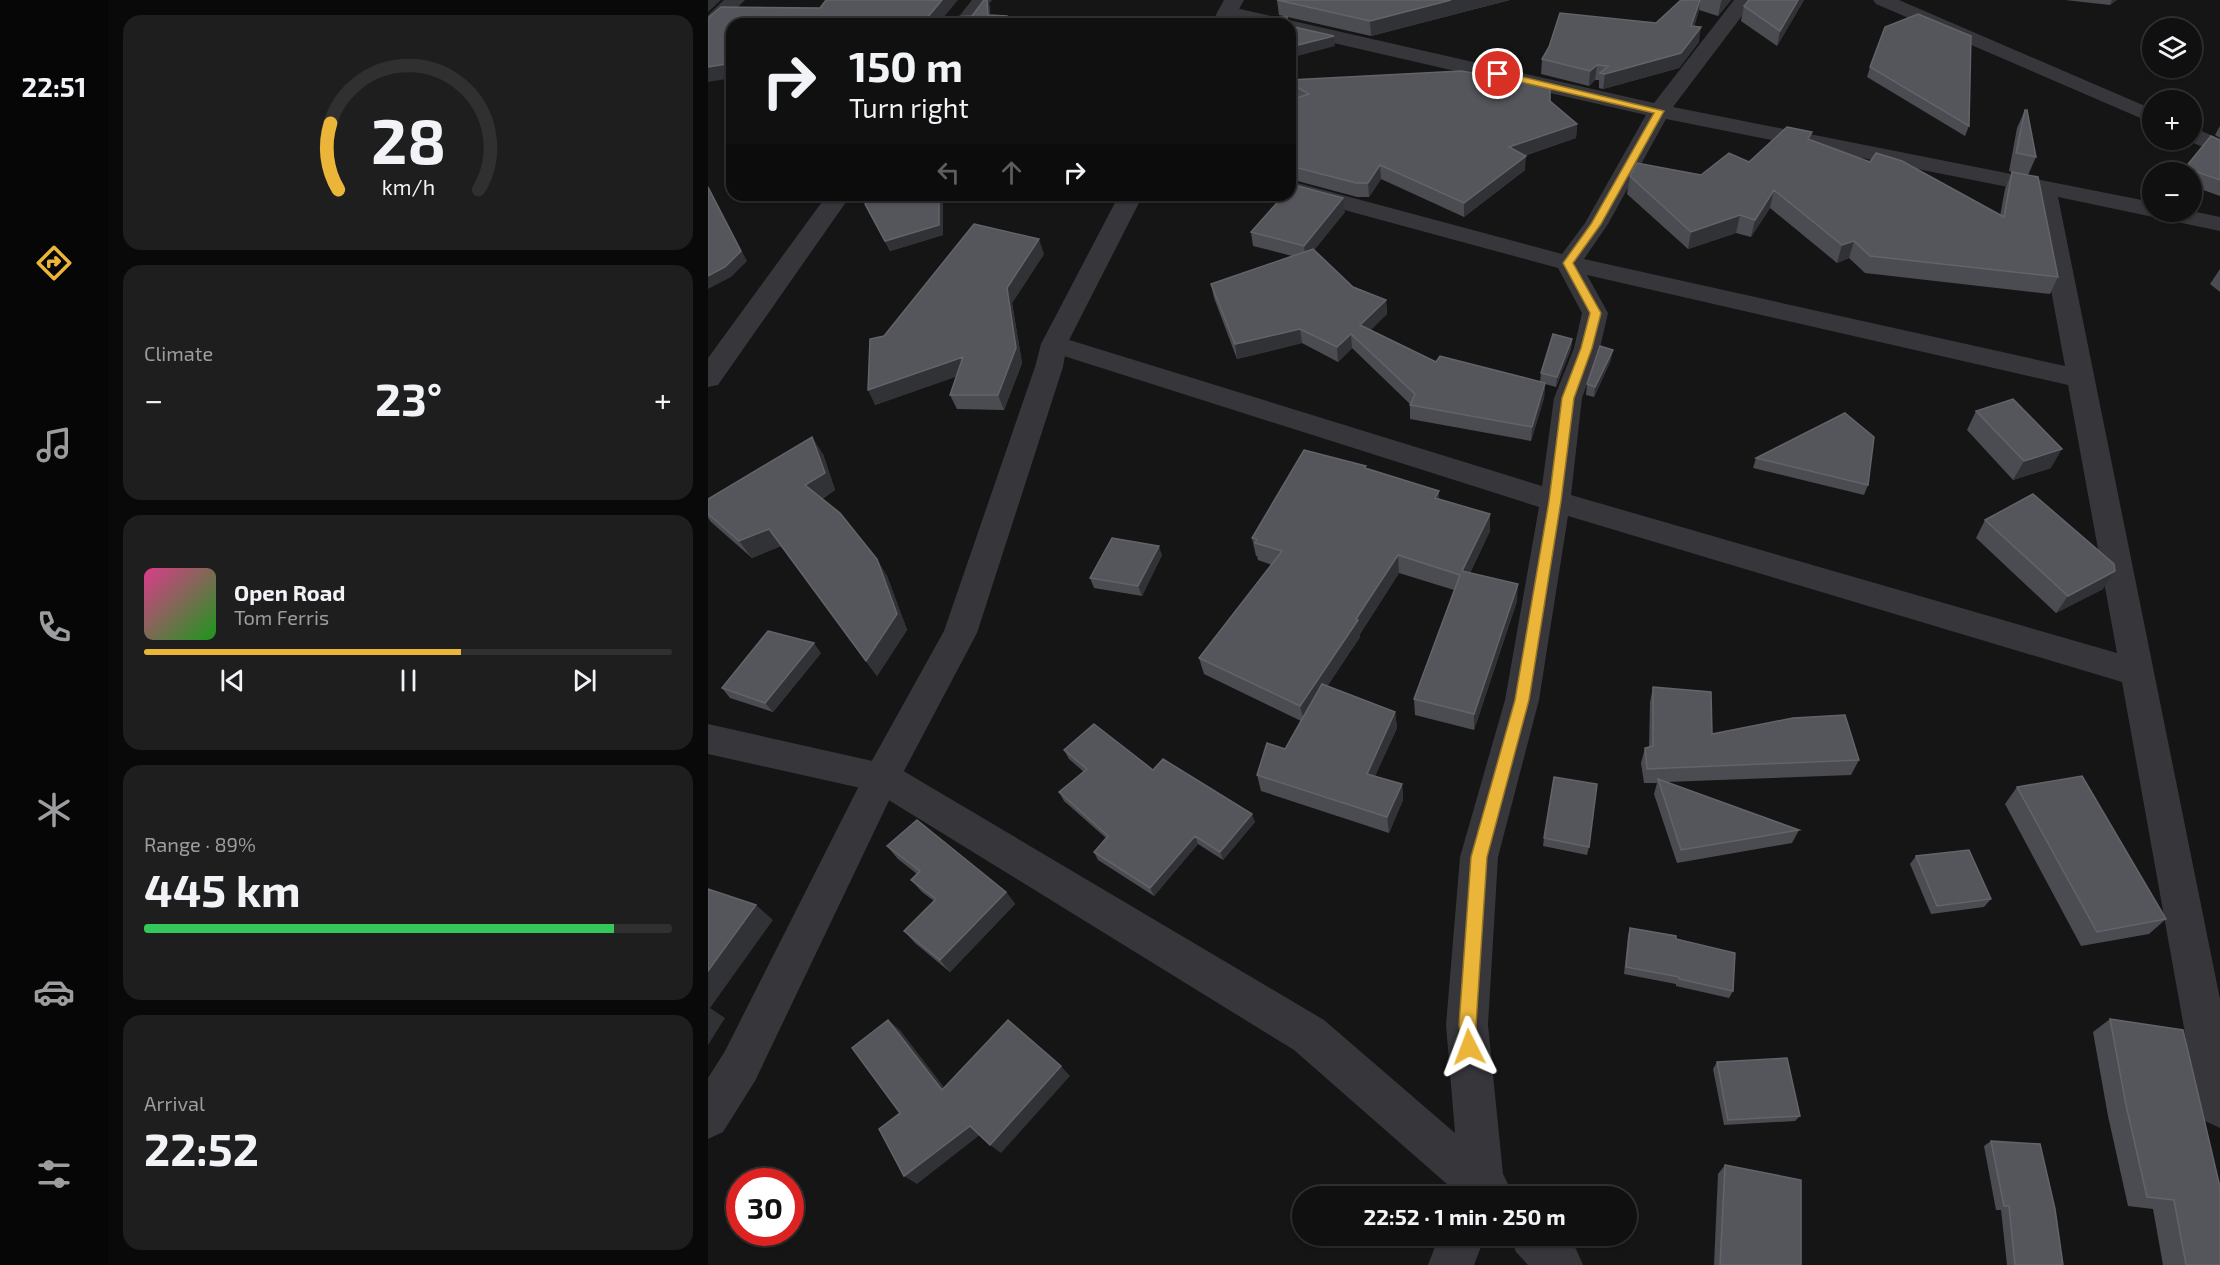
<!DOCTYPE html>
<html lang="en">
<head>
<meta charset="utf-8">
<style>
	:root { --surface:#101010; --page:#1e1e1e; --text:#f1f3f6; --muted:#9c9d9f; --line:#303030; --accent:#eab539 }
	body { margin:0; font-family:"Exo 2",sans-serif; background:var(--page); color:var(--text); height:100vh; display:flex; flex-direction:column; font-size:22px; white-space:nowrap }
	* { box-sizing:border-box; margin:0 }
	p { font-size:20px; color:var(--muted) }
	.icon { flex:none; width:33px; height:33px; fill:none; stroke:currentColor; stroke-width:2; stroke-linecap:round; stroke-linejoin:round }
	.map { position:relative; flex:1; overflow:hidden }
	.drawer { display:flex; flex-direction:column; gap:15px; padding:15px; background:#090909; width:600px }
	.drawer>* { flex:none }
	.banner { position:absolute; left:18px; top:18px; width:570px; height:183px; border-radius:18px; box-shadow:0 2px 4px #0004,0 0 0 2px var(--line); background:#101010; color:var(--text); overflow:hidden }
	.fabs { position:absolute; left:1434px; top:18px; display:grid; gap:12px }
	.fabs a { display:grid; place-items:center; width:60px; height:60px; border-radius:50%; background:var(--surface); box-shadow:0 2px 4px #0004,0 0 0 2px var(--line); font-size:30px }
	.speed { position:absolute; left:18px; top:1168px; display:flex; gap:12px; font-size:30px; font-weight:700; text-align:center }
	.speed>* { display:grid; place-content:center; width:78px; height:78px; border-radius:50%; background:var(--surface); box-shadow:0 2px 4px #0004,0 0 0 2px var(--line); line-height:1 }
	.speed .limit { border:9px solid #d22; background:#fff; color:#111 }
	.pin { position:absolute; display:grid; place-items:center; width:51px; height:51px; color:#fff; margin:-26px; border:3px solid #fff; border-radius:50%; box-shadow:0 2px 6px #0007 }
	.me { position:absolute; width:66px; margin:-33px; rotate:357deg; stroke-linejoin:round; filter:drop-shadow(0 0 4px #0008) }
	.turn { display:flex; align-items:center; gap:21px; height:126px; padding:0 24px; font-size:27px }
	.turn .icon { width:78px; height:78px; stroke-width:2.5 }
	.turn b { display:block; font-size:42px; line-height:51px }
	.lanes { display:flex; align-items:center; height:57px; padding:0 24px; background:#0003; justify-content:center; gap:30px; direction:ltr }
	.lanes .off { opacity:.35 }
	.big { font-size:45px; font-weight:700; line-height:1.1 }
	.drawer .card { flex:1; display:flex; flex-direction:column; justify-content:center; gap:9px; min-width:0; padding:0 21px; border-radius:18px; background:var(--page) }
	.drawer .dial { align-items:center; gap:0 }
	.dial svg { height:156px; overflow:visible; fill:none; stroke:var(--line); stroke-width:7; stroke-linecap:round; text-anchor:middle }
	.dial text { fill:var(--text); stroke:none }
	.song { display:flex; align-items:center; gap:18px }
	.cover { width:72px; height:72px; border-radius:9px; background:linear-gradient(135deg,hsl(330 70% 55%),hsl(120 70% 35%)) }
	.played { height:6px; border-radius:3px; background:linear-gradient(90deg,var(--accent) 60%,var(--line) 60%) }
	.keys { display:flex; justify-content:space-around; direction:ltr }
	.heat { display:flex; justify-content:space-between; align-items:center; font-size:33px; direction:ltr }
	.charge { height:9px; border-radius:4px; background:linear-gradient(90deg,#34c759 89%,var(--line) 0) }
	.trip { position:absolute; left:584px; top:1186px; width:345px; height:60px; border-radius:30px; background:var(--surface); box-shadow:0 2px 4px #0004,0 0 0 2px var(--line); font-weight:700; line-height:60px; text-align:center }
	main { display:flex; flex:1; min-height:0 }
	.dock { display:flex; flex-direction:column; width:108px; justify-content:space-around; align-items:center; background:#060606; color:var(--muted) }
	.dock .icon { width:42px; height:42px }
	.dock .selected { color:var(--accent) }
	.dock b { font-size:27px; color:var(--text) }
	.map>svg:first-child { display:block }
</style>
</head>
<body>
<main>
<nav class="dock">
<b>22:51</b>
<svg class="icon selected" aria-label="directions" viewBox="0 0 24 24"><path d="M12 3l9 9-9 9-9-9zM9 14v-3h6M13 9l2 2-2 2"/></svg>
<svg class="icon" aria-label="music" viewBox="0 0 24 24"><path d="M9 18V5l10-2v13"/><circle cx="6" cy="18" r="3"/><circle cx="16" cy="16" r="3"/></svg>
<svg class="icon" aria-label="phone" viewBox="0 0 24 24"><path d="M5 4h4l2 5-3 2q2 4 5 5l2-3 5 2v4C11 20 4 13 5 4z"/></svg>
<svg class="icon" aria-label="climate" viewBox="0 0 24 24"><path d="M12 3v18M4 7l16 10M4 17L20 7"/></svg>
<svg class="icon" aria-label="car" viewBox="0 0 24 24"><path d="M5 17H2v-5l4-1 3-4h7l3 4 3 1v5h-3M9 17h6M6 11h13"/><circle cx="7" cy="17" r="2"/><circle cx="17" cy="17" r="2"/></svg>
<svg class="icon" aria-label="filters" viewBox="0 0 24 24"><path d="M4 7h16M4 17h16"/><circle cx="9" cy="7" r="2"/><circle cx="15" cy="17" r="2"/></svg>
</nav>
<section class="drawer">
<div class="card dial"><svg viewBox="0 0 100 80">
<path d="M14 69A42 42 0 1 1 86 69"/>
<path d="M14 69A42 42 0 0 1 10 35" stroke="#eab539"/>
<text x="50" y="56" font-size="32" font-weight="700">28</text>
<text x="50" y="72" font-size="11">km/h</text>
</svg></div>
<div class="card"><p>Climate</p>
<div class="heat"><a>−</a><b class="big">23°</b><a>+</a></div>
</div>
<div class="card">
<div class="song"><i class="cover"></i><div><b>Open Road</b><p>Tom Ferris</p></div></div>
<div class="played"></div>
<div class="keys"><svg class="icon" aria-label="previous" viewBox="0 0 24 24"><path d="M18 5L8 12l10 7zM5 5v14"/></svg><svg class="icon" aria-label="pause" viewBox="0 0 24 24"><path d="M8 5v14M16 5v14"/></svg><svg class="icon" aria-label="next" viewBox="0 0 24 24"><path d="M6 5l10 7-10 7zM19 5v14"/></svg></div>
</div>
<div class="card"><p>Range · 89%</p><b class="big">445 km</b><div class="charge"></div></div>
<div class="card"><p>Arrival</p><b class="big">22:52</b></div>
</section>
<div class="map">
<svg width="1512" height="1265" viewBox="0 0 1512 1265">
	<rect width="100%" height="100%" fill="#151516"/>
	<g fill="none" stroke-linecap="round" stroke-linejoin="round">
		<path fill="#36363b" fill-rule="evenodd" d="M16,0H37L7,30L0,32V15Z
			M264,0H284L265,24H245Z
			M1026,0H1046L965,107L1444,202V212L1484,211L1512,217V231L1350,197L1512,999V1128L1497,1121L1490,1106L1414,682L860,516L831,700L790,857L780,1025L795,1174L804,1192L802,1197H746L748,1192L586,1050L166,791L0,754V724L187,766L616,1020L747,1133L738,1025L752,857L797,700L831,507L337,350L333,344L337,338L346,335L355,338L834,486L846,398L866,348L874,313L850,268L581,195L582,181L854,254L877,223L938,115L582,33V24H545L512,16L509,12L512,8L519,6L946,103ZM958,119L1325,192L1357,366L876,259L900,224ZM879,275L1360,385L1409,653L863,495L874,398L892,348L900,313Z
			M1165,0H1191L1444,109V123L1168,4Z
			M1484,127L1512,139V154L1478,140H1484Z
			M119,195H143L10,385L0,387V358Z
			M731,1236H777L766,1265H720Z
			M801,1236H856L868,1249L875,1265H820L808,1252Z"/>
		<path fill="#36363b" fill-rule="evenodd" d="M516,0H536L523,24H503Z
			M411,195H435L359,344L355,367L269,633L187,788L47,1081L15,1132L0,1139V1078L17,1051L161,766L236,631L327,367L333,344Z"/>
	</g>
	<path fill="#4b4c51" d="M569,0H802L663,36L571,15Z
		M973,0H1023L1010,16L991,10L986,27L991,42L971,68L895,89L891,88V80H887L881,86L833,74L834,59L948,23Z
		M1041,0H1096L1069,46L1033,21L1036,6Z
		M1357,0H1409L1402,5Z
		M1162,67L1261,126L1257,136L1159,77Z
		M582,80L842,101L869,124L868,138L816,156L817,170L756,217L673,179L661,197H649L582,179V100L586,98L582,96Z
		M1317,110L1328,157L1320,175L1350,277L1342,294L1157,273L1141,258L1129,263L1062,208L1043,237L1028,233L980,249L919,194L922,176L993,175L1041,162L1103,140L1292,216L1297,189L1304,172L1301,171L1309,128Z
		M1512,126V138L1507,135Z
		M1512,140V196L1484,186V172H1475L1477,168Z
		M565,195H582L637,212L606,250L645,287L678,300L679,314L662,330L728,362L832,382L833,373L864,339L863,349L848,387L837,384L836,398L823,441L702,419V404L644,348L630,362L594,343L529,359L506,298L503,284L584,256L545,246L543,232L571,201Z
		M157,204L235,235L182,251Z
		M336,254L304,303L314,363L296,410L249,409L242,395L249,376L167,405L176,336Z
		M1512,269V292L1502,284Z
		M903,360L886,397L878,395L879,384Z
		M1268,411L1343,468L1305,480L1259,430Z
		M115,454L127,490L114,499L179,576L199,630L169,676L73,546L44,558L3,522L0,518V499Z
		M1048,458L1160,485L1156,495L1045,468Z
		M658,468L731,491V499L782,531L762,573L809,601L766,730L707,715L706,699L746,590L691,573L652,634V637L619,686L687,712L689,728L667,776L694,784L695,800L681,833L553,791L549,775L577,749L593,721L496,674L491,658L564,565L550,560L549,556H548L544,538Z
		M1277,520L1395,589L1348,613L1268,538Z
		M454,555L434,596L386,588L382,578Z
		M113,653L65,712L22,698L14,688Z
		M945,687L1004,734L1151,760L1143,775L958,782L1091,830L1084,843L969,863L946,794L949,783H936L933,763L937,748L941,747L942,702Z
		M356,750L445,770L547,822L515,860L490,844L446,896L390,860L386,852L398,838L356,801L351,792L376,772L361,759Z
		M1309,787L1458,919L1441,934L1373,946L1297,804Z
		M836,838L881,847L879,855L835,846Z
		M179,846L298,892L307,904L242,972L207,943L196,931L226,901L214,892L203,880L209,874L190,859Z
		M1208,856L1283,899L1276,907L1223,914L1202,864Z
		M922,928L968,939L1025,991L1021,998L968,986V984L916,974L920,935Z
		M1402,1019L1512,1265H1455L1445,1209L1420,1206L1400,1116L1385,1032Z
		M1009,1062L1092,1116L1087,1121L1016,1125L1005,1069Z
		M1283,1141L1355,1265H1299L1293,1210H1288L1276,1146Z
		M1017,1165L1093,1265H1006L1010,1174Z"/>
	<path fill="#313235" d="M0,0H13L0,12Z
		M234,0H250L230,24H214Z
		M279,0H280L282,6L283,24L280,15Z
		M743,0H802L663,36L662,21Z
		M992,0L991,10L981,41L983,26Z
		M1014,0H1023L1010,16L1013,2Z
		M1090,0H1096L1069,46L1072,31Z
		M1404,0H1409L1402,5Z
		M993,27L991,42L971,68L895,89L897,74Z
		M626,36L627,46L582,58V47Z
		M24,63V78L0,82V67Z
		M889,65L887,80L881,86L882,71Z
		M869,124L868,138L800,161L801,147Z
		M818,156L817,170L756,217V203Z
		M672,165L673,179L661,197L660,183Z
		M0,186L39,261L23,277L0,289Z
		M1066,190L1062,208L1043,237L1047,220Z
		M231,195H235V235L182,251L177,241Z
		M635,198L637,212L598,260L596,246Z
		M1032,215L1028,233L980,249L983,232Z
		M331,239L336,254L304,303L314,363L296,410L290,395L299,288Z
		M1146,241L1141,258L1129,263L1134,245Z
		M678,300L679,314L653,340L652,325Z
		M592,329L594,343L529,359L527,344Z
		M643,334L644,348L630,362L629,347Z
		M864,339L863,349L848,387L849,377Z
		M905,350L903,360L886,397L887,387Z
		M255,357L262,372L167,405L160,390Z
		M837,383L836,398L823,441L824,427Z
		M104,437L115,454L127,490L108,502L97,485Z
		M1354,449L1343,468L1305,480L1316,461Z
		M731,491V509L727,498Z
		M782,514V531L754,589V571Z
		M61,529L73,546L44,558L31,541Z
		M451,546L454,555L434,596L430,586Z
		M690,555L691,573L652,634V637L596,722L592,706Z
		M169,559L179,576L199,630L169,676L158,661Z
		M1407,571L1395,589L1348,613L1360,596Z
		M810,584L809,601L766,730V714Z
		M106,643L113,653L65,712L57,703Z
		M687,712L689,728L661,789L659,774Z
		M694,784L695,800L681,833L679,817Z
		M544,814L547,822L515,860L512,852Z
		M487,836L490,844L446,896L442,888Z
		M298,892L307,904L242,972L232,960Z
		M48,905L65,920L2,1008L17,1018L0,1045V971Z
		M180,1020L192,1030L245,1099L234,1090Z
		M353,1066L362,1076L293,1153L282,1145Z
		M262,1126L273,1134L209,1184L196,1176Z"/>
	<path fill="#55565c" stroke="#62646a" stroke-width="1.5" d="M118,0H234L214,24H24V63L0,67V18L13,7L112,8Z
		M276,0H279L280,15L299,16V24H244V17L264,16Z
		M569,0H743L662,21Z
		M973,0H992L983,26L993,27L973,53L897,74L892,73L900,66L889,65L882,71L834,59L841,47L852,13L948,23Z
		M1041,0H1090L1072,31L1036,6Z
		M1210,14L1263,36L1261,126L1162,67L1177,27Z
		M560,17H579L580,24H553Z
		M408,21L462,24H409Z
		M582,26L626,36L582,47Z
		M753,71L842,86V101L869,124L801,147L818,156L756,203L672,165L660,183H648L582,166V100L601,94L582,83V80Z
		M1317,110H1319L1328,157L1308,153Z
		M1079,127L1104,132L1100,139L1162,162L1168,153L1194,161L1296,217L1304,172L1330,177L1350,277L1162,256L1146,241L1134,245L1066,190L1047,220L1032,215L983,232L922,176L929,163L993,175L1021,153L1041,162Z
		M1503,136L1512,140V180L1477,168Z
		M582,184L635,198L596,246L543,232L576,195H582Z
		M0,187L33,251L17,267L0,276Z
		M165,195H231V225L177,241L157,204Z
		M266,224L331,239L299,288L308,348L290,395H242L255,357L160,390L162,339L176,336Z
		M605,249L645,287L678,300L652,325L728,362L732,356L837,383L824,427L702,405L707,394L643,334L629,347L592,329L527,344L503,284Z
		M845,334L864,339L849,377L833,373Z
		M892,346L905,350L887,387L879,384Z
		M1305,399L1354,449L1316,461L1268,411Z
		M1137,413L1166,437L1160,485L1048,458Z
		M104,437L117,473L97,485L132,513L169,559L189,614L158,661L61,529L31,541L0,514V499Z
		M596,450L658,466L657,468L731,491L727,498L782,514L754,571L810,584L766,714L706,699L752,575L690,555L648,619L650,620L592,706L491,658L574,551L547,543L549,539L544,538Z
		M1325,494L1406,564L1407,571L1360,596L1277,520Z
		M404,538L451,546L430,586L382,578Z
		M60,631L106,643L57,703L14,688Z
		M614,684L687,712L659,774L694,784L679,817L549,775L559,743L577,749Z
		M945,687L1003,692L1004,734L1085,718L1137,715L1151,760L939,769L937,748L945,746Z
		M386,724L445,770L455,759L544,814L512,852L487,836L442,888L386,852L400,836L351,792L379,769L356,750Z
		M1374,776L1458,919L1389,932L1309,787Z
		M846,777L889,784L881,847L836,838Z
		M950,779L1091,830L973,850Z
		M209,820L298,892L232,960L196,931L228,899L203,880L212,871L179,846Z
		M1261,850L1283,899L1229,906L1208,856Z
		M0,889L48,905L0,971Z
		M922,928L968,936V939L1027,953L1025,991L971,979V977L918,967Z
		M1402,1019L1475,1030L1512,1187V1265H1478L1466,1200L1439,1197L1418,1105Z
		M180,1020L234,1090L300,1020L353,1066L282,1145L262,1126L196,1176L171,1129L192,1113L144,1048Z
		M1079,1058L1092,1116L1020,1120L1009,1062Z
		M1283,1141L1332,1144L1347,1209L1355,1265H1307L1301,1206H1296Z
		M1017,1165L1093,1180V1265H1012Z"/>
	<path fill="#eab539" stroke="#987625" stroke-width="1.5" d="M790,71L956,111L893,224L865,263L893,313L884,348L866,398L853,501L821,700L779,857L768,1025L770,1047L768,1053L761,1056L755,1053L751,1025L763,857L807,700L841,501L854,398L873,348L882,313L855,263L883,224L946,113L787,76L785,74Z"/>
</svg>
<div class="fabs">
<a><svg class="icon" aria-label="layers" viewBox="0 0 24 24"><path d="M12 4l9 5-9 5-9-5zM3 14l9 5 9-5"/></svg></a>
<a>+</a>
<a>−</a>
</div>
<div class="speed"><div class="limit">30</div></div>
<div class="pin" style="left:790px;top:74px;background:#d93025"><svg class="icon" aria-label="arrive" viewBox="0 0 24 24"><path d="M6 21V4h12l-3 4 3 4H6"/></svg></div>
<svg class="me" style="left:761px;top:1047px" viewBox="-20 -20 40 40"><path d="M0-17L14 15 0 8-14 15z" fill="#eab539" stroke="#fff" stroke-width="4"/></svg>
<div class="trip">22:52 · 1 min · 250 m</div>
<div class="banner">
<div class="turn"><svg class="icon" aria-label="right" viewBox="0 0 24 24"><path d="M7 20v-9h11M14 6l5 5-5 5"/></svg><div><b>150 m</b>Turn right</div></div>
<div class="lanes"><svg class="icon off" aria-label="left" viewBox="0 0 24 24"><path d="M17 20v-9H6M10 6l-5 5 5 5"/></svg><svg class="icon off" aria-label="ahead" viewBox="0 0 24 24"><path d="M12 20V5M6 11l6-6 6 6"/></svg><svg class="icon" aria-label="right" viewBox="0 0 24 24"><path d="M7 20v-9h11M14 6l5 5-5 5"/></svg></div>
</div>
</div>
</main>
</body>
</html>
